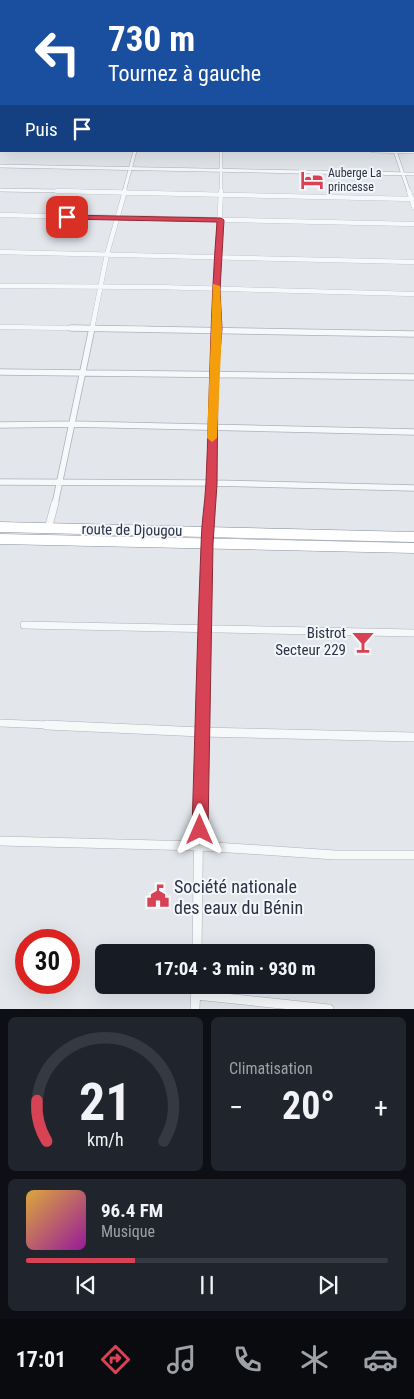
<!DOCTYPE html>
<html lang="fr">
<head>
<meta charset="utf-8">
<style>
	:root { --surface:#171b24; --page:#20242c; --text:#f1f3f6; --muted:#9ea1a6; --line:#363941; --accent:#d74254 }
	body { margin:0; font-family:"Roboto Condensed",sans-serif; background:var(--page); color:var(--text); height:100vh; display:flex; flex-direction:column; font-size:19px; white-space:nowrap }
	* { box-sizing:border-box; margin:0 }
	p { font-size:16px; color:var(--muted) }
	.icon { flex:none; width:28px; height:28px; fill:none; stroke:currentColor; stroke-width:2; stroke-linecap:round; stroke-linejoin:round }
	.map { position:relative; height:1009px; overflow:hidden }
	.details { display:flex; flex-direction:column; gap:8px; padding:8px; background:#0d0f14; flex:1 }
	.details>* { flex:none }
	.hud { position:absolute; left:0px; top:0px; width:415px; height:152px; box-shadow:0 5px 20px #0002; background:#1a4fa0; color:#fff; overflow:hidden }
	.speed { position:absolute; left:15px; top:929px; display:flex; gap:10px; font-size:25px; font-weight:700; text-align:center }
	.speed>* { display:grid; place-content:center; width:65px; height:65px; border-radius:50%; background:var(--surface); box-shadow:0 5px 20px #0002; line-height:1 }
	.speed .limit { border:8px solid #d22; background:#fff; color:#111 }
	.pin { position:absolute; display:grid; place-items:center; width:42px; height:42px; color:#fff; margin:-21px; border-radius:10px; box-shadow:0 2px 8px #0006 }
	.me { position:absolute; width:55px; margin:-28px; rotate:0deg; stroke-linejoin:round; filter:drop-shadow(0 0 4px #0008) }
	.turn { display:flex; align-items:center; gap:18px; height:105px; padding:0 25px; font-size:22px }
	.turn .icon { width:65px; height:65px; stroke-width:2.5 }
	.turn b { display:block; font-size:35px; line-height:42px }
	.then { display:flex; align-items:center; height:48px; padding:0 25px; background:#0003; gap:10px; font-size:19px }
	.big { font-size:38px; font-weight:700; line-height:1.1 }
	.details .widget { flex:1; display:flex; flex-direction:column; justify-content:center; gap:8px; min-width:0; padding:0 18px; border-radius:8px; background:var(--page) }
	.details .dial { align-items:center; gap:0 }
	.dial svg { height:130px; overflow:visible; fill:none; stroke:var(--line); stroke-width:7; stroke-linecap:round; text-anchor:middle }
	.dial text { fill:var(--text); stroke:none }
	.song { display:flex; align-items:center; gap:15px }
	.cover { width:60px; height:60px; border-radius:8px; background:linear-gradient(135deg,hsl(40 70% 55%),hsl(300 70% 35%)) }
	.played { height:5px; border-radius:2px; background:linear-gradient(90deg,var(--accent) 30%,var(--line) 30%) }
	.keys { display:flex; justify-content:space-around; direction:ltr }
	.heat { display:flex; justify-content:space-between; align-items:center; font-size:28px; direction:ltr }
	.details .tiles { flex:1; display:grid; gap:8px; grid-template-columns:1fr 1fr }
	.widget:last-child { grid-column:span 2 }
	.trip { position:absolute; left:95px; top:944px; width:280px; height:50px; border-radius:8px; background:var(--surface); box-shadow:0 5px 20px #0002; font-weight:700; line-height:50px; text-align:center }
	.menu { display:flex; height:80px; justify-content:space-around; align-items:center; background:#090b0e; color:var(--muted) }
	.menu .icon { width:35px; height:35px }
	.menu .on { color:var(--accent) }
	.menu b { font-size:22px; color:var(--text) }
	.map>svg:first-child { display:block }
</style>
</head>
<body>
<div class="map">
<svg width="414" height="1009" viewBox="0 0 414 1009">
	<rect width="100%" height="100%" fill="#e3e7ec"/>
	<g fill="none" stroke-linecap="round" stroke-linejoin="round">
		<defs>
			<path id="minor-far5" d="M357,0L361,1
				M398,0L401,1
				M15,1L18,0
				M167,1L171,0"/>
			<path id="minor-far4" d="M0,103L1,101
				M221,151V192
				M373,151L414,152
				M395,151L409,192
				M0,166L414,174
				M0,190L114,192
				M124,192L135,151"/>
			<path id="minor-far3" d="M57,191L414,199
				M409,191L414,207
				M0,215L414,224
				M0,252L414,262
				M0,286L157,287L414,294
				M0,327L145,329
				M92,329L107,254L125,191
				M217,329L216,290L221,191"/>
			<path id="minor-far2" d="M71,328L414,334
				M0,372L414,377
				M0,425L72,424L414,432
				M0,482L211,483L414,488
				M55,504L92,328
				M209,504L217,328"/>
			<path id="minor-far1" d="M48,529L55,503
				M24,625L414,633
				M0,723L74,726
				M200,726L209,503"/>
			<path id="minor" d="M46,725L201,732L414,737
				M0,841L200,846L335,855H414
				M197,952L200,725
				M196,995L329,1009
				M195,1009L196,985"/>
			<path id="trunk" d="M0,522L414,532V542L0,532Z
				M0,534L414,543V553L0,544Z"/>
		</defs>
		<use href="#minor-far5" stroke="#acb1ba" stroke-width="3"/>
		<use href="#minor-far4" stroke="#acb1ba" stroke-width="4"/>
		<use href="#minor-far3" stroke="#acb1ba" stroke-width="5"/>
		<use href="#minor-far2" stroke="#acb1ba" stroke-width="7"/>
		<use href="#minor-far1" stroke="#acb1ba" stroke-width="8"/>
		<use href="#minor" stroke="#acb1ba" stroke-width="10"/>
		<use href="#trunk" stroke="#8a93a4" stroke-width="1"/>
		<use href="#minor-far5" stroke="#f7f8fa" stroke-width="2.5"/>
		<use href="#minor-far4" stroke="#f7f8fa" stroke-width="3"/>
		<use href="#minor-far3" stroke="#f7f8fa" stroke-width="4.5"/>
		<use href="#minor-far2" stroke="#f7f8fa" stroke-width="5.5"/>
		<use href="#minor-far1" stroke="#f7f8fa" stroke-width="7"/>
		<use href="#minor" stroke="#f7f8fa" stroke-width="9"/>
		<use href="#trunk" fill="#fff" fill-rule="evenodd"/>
	</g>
	<path fill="#d74254" stroke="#8c2b37" d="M67,215L221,218L224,220L220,290L222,329L218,376L217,484L213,544L208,830L205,835L200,838L194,835L192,830C195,735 197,641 201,546C201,525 205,504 206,482C210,395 210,309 217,222L64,219L63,217Z"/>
	<path fill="#f59e0b" d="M213,284L220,286L222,329L217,438L212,442L207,438Z"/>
	<defs>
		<symbol id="hotel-bare" viewBox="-9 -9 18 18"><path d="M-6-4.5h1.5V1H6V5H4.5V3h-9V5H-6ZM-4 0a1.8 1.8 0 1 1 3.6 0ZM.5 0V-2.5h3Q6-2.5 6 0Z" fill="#d74254" stroke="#f4f6f9" stroke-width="2.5" paint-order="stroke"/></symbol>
		<symbol id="bar-bare" viewBox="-9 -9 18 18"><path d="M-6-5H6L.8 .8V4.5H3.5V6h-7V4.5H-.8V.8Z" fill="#d74254" stroke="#f4f6f9" stroke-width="2.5" paint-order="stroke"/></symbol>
		<symbol id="civic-bare" viewBox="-9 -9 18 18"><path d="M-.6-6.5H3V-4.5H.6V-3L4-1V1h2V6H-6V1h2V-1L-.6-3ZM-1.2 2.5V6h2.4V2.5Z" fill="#d74254" stroke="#f4f6f9" stroke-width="2.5" paint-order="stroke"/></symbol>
	</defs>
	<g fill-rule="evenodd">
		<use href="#hotel-bare" x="296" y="164" width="32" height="32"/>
		<use href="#bar-bare" x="347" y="626" width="32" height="32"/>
		<use href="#civic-bare" x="142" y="880" width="32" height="32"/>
	</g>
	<g text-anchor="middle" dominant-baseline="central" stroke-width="4" stroke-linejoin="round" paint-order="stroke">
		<g font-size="12" fill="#2a3346" stroke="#f4f6f9" text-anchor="start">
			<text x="328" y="173">Auberge La<tspan x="328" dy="14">princesse</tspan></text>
		</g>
		<g font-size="15" fill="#2a3346" stroke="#f4f6f9">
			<text transform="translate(132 530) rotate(1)">route de Djougou</text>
		</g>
		<g font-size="15" fill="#2a3346" stroke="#f4f6f9" text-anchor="end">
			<text x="346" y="633">Bistrot<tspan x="346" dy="17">Secteur 229</tspan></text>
		</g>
		<g font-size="18" fill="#2a3346" stroke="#f4f6f9" text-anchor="start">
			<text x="174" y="886">Société nationale<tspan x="174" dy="21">des eaux du Bénin</tspan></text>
		</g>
	</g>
</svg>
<div class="speed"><div class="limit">30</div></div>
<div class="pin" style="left:67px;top:217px;background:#d93025"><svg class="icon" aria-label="arrive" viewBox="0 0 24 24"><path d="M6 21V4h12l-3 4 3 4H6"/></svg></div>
<svg class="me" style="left:200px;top:830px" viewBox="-20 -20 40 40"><path d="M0-17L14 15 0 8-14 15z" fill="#d74254" stroke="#fff" stroke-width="4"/></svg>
<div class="trip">17:04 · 3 min · 930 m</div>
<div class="hud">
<div class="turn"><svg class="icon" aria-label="left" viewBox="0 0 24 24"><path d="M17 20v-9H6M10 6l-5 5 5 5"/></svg><div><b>730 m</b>Tournez à gauche</div></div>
<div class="then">Puis<svg class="icon" aria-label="arrive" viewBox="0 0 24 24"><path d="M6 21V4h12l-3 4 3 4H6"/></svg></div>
</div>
</div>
<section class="details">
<div class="tiles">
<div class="widget dial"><svg viewBox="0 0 100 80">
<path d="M14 69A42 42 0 1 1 86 69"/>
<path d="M14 69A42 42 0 0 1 8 44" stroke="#d74254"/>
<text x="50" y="56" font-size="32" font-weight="700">21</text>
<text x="50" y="72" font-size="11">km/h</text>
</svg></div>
<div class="widget"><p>Climatisation</p>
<div class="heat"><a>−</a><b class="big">20°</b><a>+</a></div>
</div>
<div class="widget">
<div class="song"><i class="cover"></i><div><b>96.4 FM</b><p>Musique</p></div></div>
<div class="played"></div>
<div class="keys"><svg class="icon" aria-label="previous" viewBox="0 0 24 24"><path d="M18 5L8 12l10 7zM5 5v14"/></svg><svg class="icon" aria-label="pause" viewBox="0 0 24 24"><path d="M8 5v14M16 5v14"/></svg><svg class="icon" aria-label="next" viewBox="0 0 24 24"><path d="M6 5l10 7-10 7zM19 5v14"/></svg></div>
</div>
</div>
</section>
<nav class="menu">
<b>17:01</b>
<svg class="icon on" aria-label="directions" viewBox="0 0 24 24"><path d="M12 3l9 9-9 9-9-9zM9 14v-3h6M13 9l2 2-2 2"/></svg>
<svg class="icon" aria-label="music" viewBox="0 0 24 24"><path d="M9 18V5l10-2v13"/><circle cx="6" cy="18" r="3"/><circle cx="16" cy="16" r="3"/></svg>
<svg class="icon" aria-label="phone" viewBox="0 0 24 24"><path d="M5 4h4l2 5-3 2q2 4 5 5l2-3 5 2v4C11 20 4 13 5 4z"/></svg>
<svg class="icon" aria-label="climate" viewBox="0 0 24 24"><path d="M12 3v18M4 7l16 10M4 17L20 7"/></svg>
<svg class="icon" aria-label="car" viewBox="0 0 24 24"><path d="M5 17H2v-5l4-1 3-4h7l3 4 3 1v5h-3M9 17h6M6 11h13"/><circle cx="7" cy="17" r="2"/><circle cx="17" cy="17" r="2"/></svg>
</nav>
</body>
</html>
